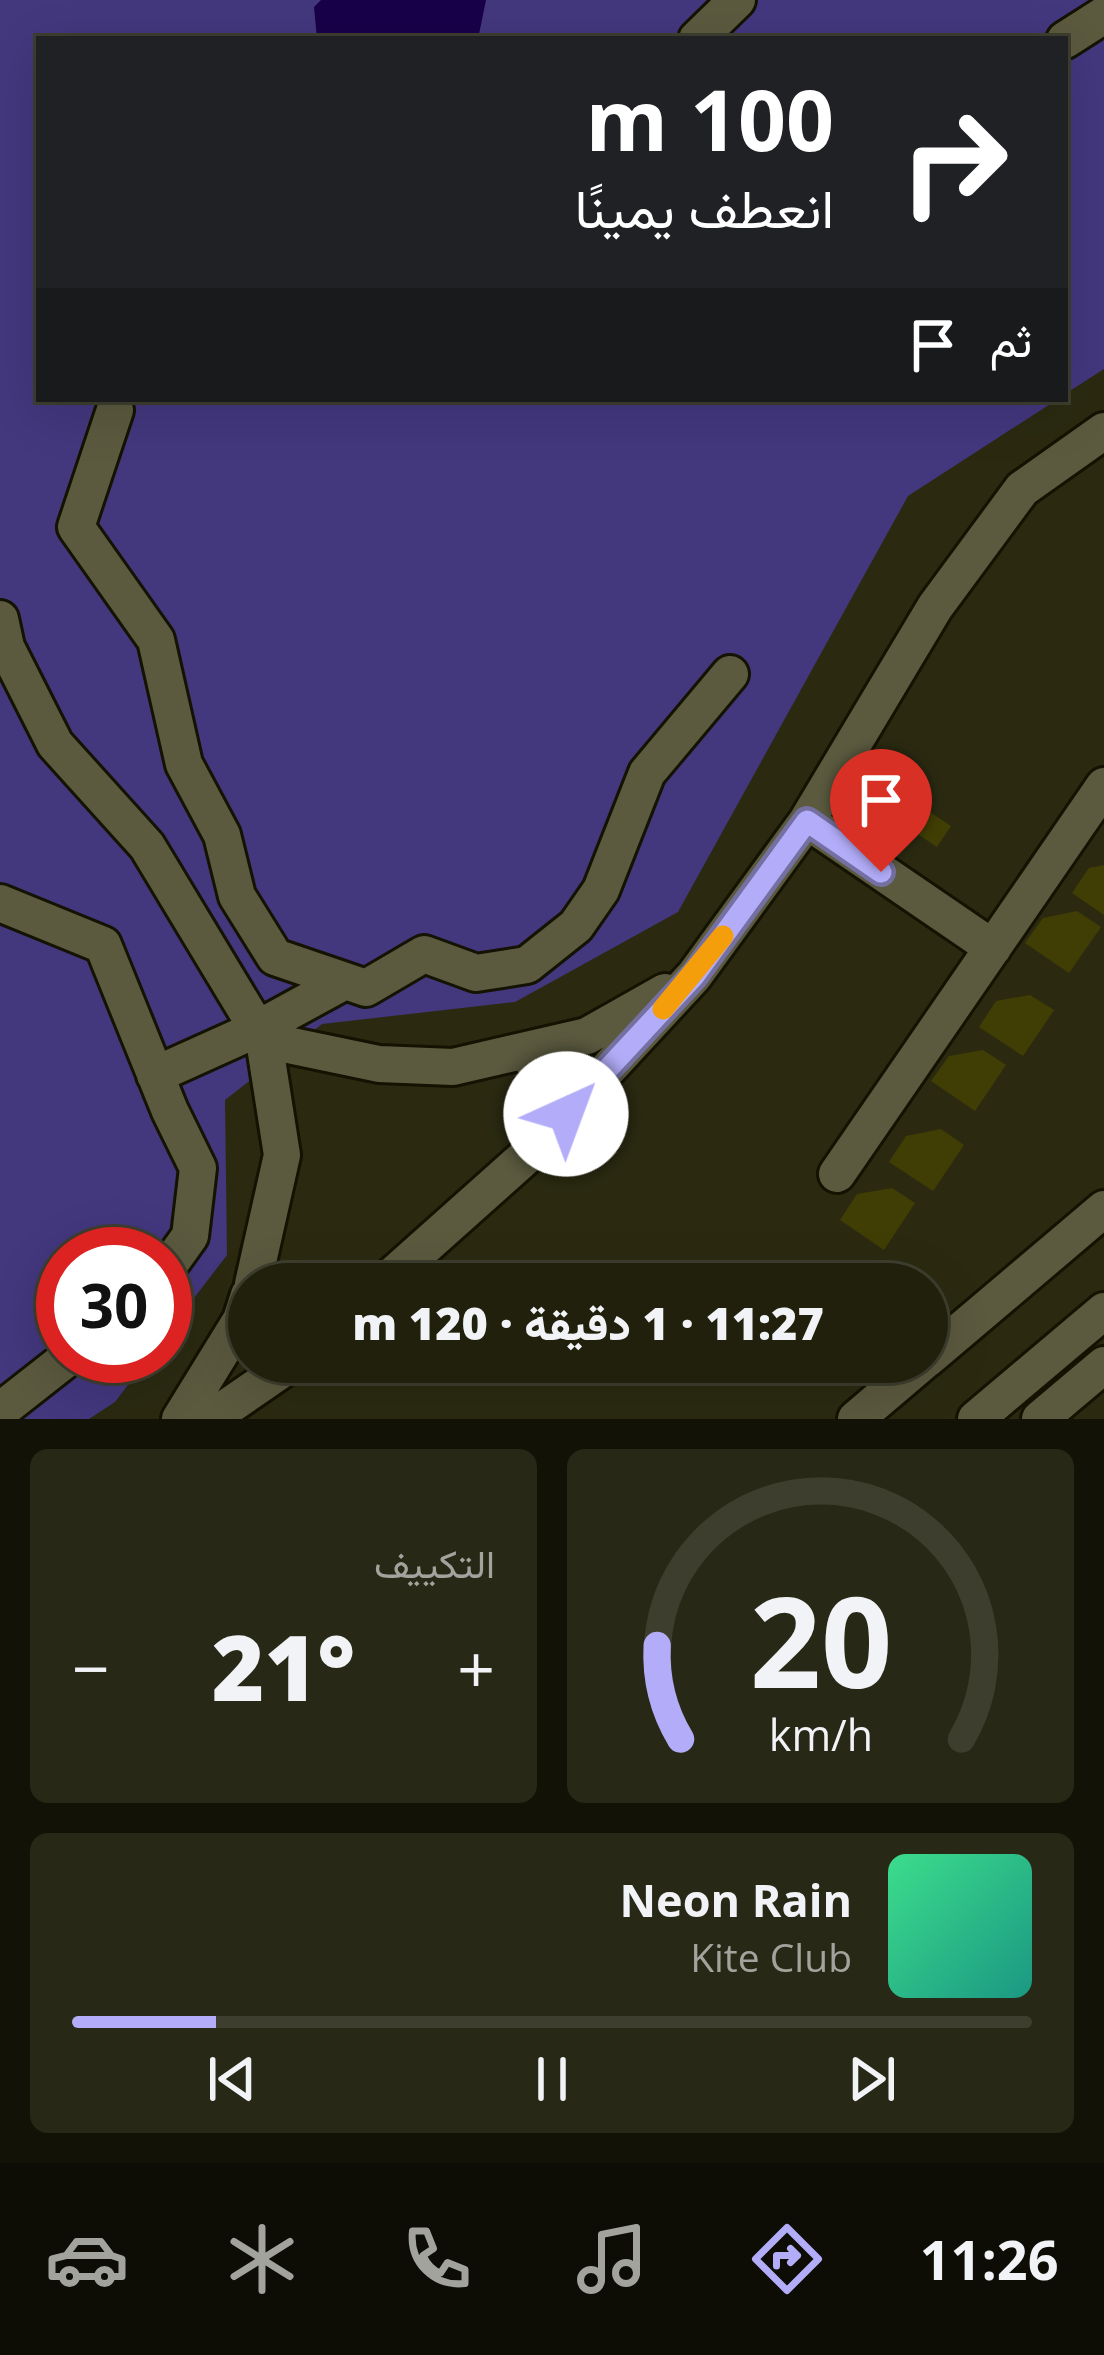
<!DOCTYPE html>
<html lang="ar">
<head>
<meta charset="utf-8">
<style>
	:root { --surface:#20200d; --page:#282816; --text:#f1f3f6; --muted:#a2a39d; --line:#3d3e2e; --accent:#b3adf9 }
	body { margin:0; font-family:"Open Sans",Vazirmatn,sans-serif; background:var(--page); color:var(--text); direction:rtl; height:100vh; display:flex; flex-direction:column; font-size:45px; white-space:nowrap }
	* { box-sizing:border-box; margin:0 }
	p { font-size:39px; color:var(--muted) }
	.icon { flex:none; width:66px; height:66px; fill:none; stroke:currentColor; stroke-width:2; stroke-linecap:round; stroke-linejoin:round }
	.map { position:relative; height:1419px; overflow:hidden; direction:ltr }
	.sheet { display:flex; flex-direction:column; gap:30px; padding:30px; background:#121207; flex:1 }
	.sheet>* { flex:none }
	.guide { position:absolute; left:36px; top:36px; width:1032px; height:366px; border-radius:0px; box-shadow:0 12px 48px #0002,0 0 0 3px var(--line); direction:rtl; background:#202124; color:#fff; overflow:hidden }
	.speed { position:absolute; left:36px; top:1227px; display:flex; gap:24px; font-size:60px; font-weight:700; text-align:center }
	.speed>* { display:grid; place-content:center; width:156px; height:156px; border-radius:50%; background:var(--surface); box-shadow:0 12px 48px #0002,0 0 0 3px var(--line); line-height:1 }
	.speed .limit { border:18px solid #d22; background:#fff; color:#111 }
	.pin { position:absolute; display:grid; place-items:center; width:102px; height:102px; color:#fff; margin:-123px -51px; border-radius:50% 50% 50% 0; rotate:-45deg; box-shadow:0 0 12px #0007 }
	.pin .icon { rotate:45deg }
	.me { position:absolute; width:132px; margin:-66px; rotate:43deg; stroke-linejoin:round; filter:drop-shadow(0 0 9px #0008) }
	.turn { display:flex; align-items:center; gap:42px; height:252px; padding:0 36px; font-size:54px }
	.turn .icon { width:156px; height:156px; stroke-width:2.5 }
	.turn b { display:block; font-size:84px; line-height:102px }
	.then { display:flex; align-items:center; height:114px; padding:0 36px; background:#0003; gap:24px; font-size:45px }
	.big { font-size:90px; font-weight:800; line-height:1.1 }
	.sheet .widget { flex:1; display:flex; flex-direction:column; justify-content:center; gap:18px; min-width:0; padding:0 42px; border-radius:18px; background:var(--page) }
	.sheet .dial { align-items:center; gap:0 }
	.dial svg { height:312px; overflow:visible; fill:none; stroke:var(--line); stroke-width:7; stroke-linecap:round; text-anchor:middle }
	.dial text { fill:var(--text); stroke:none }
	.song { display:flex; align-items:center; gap:36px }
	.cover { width:144px; height:144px; border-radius:18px; background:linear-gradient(135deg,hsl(150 70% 55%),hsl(170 70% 35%)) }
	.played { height:12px; border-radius:6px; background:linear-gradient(90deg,var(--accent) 15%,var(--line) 15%) }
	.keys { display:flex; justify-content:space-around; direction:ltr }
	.heat { display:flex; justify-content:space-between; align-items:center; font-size:66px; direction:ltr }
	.sheet .tiles { flex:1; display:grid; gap:30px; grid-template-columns:1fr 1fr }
	.widget:last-child { grid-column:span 2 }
	.trip { position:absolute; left:228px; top:1263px; width:720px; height:120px; border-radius:60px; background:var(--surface); box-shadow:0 12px 48px #0002,0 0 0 3px var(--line); font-weight:800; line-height:120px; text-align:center; direction:rtl }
	.tab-bar { display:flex; height:192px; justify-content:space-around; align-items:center; background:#0d0d05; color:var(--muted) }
	.tab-bar .icon { width:84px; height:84px }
	.tab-bar .on { color:var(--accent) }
	.tab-bar b { font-size:54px; color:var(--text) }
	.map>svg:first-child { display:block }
</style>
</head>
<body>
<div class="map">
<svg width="1104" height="1419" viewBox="0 0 1104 1419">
	<rect width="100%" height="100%" fill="#2b2a11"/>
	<path fill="#43377e" d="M0,0H1104V369L1065,394V39H39V399H1058L908,496L678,912L515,1002L322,1024L225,1100L227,1255L165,1336V1254H63V1356H150L115,1402L89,1419H0Z"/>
	<path fill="#190049" d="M321,0H486L478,39H317L314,7Z"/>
	<path fill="#403e04" d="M907,797L951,826L937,847L893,818Z
		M1104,865V915L1072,893L1089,868Z
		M1077,911L1101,927L1069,973L1025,943L1043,918Z
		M1030,995L1054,1010L1023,1056L979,1027L996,1001Z
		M983,1050L1006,1065L975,1111L931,1081L949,1056Z
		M941,1129L964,1145L933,1191L889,1162L906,1136Z
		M892,1188L915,1203L884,1250L840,1220L857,1194Z"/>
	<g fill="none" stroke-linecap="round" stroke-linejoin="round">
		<defs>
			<path id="minor" d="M697,39L737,0
				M1065,40L1104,15
				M115,410L76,527L156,640L184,764L222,835L237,896L275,957L366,988L424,954L476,973L527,965L576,926L601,890L647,773L730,674
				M0,619L6,647L55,744L147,846L264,1040L282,1155L253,1284
				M807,821L993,948
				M0,903L103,945L170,1111L198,1168L190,1236L165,1271
				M264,1040L379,1064L453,1067L587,1036L665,992
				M524,1053L555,1081L566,1114
				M155,1075L257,1029L345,981
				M837,1174L1104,786
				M383,1284L533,1150L694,976L807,821L935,607L1022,489L1104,431
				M927,1359L1104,1209
				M0,1411L70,1356
				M180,1419L241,1320L249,1295
				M210,1419L293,1362
				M856,1419L923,1362
				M976,1419L1104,1311
				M1040,1419L1104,1365"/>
		</defs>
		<use href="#minor" stroke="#141200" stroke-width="42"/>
		<use href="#minor" stroke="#5b5a3f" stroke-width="36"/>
	</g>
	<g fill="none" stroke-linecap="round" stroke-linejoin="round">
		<defs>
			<path id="route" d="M566,1114L694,976L807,821L881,872"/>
		</defs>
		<use href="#route" stroke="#7470a2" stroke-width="30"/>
		<use href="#route" stroke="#b3adf9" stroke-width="21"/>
		<path stroke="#f59e0b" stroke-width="21" d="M663,1009L723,936"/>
	</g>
</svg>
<div class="speed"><div class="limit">30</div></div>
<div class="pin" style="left:881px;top:872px;background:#d93025"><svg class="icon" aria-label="arrive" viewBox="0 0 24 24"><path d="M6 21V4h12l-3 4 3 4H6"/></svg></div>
<svg class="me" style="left:566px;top:1114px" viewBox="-20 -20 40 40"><circle r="19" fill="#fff"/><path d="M0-13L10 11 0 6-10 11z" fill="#b3adf9"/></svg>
<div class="trip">11:27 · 1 دقيقة · 120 m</div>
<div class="guide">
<div class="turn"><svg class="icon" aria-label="right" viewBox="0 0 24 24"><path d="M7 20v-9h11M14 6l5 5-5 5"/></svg><div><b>100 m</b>انعطف يمينًا</div></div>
<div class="then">ثم<svg class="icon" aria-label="arrive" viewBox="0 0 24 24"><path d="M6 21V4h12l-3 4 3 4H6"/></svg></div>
</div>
</div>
<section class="sheet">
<div class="tiles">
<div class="widget dial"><svg viewBox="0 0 100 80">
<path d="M14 69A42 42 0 1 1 86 69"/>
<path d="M14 69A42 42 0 0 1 8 45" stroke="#b3adf9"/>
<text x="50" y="56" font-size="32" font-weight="700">20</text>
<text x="50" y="72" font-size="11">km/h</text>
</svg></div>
<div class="widget"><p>التكييف</p>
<div class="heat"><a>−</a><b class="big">21°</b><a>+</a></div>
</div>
<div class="widget">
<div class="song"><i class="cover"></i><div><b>Neon Rain</b><p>Kite Club</p></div></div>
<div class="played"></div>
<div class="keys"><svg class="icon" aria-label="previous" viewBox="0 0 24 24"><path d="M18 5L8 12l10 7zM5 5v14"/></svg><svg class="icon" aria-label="pause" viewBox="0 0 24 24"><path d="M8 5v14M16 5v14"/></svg><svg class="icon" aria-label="next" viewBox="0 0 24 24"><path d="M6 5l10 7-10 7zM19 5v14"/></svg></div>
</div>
</div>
</section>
<nav class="tab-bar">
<b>11:26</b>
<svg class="icon on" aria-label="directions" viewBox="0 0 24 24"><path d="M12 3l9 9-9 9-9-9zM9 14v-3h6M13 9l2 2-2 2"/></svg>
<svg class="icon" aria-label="music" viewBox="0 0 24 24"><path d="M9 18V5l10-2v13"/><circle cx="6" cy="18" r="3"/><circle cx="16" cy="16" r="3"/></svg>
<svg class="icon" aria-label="phone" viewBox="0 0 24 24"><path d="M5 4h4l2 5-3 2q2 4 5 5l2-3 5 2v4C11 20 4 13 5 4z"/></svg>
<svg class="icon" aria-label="climate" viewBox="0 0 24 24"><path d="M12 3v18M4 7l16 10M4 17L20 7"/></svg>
<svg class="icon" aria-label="car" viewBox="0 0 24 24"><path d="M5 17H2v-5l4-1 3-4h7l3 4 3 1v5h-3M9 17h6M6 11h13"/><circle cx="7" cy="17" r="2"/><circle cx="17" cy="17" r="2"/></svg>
</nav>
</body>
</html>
